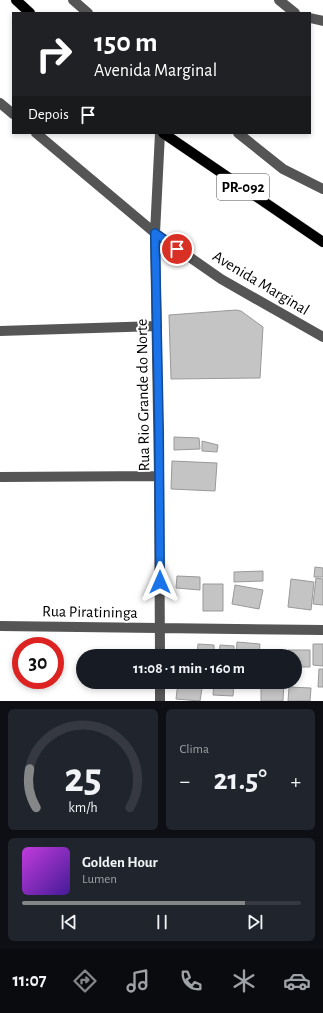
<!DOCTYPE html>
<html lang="pt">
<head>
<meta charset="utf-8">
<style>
	:root { --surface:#171b24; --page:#20242c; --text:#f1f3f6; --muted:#9ea1a6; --line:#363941; --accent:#858687 }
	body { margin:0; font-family:"Alegreya Sans",sans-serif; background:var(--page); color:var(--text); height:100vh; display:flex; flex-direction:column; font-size:15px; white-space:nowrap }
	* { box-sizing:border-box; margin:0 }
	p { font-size:13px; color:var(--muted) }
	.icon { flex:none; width:22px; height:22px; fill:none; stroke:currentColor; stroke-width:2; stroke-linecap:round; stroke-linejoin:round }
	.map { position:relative; height:701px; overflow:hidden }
	.details { display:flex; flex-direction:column; gap:8px; padding:8px; background:#0d0f14; flex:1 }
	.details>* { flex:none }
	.banner { position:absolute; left:12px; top:12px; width:299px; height:122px; border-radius:0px; box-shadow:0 2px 6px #0003; background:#202124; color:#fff; overflow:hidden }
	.speed { position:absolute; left:12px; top:637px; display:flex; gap:8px; font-size:20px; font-weight:700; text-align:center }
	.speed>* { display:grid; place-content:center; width:52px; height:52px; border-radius:50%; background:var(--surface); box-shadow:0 2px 6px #0003; line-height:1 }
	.speed .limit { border:6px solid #d22; background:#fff; color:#111 }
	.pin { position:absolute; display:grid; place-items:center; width:34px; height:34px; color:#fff; margin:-17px; border:2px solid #fff; border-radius:50%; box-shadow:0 1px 4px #0007 }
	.me { position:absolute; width:44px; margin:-22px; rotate:0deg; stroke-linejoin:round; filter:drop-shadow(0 0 3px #0008) }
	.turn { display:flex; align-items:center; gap:14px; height:84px; padding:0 16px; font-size:18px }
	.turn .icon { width:52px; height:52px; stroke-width:2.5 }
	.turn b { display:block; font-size:28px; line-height:34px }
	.then { display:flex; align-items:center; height:38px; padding:0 16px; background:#0003; gap:8px; font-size:15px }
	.big { font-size:30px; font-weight:600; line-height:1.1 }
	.details .widget { flex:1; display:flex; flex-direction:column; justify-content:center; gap:6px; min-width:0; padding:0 14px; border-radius:6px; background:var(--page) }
	.details .dial { align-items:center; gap:0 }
	.dial svg { height:104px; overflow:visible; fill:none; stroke:var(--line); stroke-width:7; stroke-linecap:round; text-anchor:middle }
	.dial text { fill:var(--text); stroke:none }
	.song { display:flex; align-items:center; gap:12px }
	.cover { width:48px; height:48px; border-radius:6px; background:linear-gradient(135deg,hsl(290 70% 55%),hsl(260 70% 35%)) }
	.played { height:4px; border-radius:2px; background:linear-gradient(90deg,var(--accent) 80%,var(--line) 80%) }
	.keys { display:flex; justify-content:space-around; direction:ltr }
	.heat { display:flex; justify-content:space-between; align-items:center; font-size:22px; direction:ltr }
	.details .tiles { flex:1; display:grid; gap:8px; grid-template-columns:1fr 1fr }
	.widget:last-child { grid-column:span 2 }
	.trip { position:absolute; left:76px; top:649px; width:226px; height:40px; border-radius:20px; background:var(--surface); box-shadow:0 2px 6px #0003; font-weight:600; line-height:40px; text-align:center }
	.tabs { display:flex; height:64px; justify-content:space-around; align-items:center; background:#090b0e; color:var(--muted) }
	.tabs .icon { width:28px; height:28px }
	.tabs .active { color:var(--accent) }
	.tabs b { font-size:18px; color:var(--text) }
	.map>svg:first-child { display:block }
</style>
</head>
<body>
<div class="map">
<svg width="323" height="701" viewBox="0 0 323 701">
	<rect width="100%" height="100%" fill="#fff"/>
	<path fill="#c4c4c4" stroke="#999" d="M236,310L241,311L263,327L260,378L171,379L169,315Z
		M174,437L199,438L200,449L174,450Z
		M202,441L218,445L217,452L202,451Z
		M172,461L217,463L215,491L171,489Z
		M315,567L323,568V577H314Z
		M263,571V581L234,582V572Z
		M177,576L200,577V590L176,588Z
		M316,578L323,579V605L313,604Z
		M291,579L314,582L311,610L288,607Z
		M203,584H223V611H203Z
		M235,585L263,590L259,609L232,604Z
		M237,642L260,644L259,656H236Z
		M198,644L214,645V656H197Z
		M313,644H323V666L313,665Z
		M220,645L234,646V656H219Z
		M288,650H310V667H295V656H288Z
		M319,669H323V687H318Z
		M178,682H203L200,701L176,699Z
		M214,682H234L233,696L213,695Z
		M261,682H284L283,701H261Z
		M289,687L311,688L310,701H288Z"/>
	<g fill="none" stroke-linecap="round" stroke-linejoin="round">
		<defs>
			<path id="major" d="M16,0L30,13
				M163,133L323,242"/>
		</defs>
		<use href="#major" stroke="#dbdbdb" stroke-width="11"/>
		<path stroke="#555" stroke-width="10" d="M73,0L88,13
			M279,0L295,13
			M310,18L323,21
			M0,103L13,114
			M36,133L155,233L221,279L323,337
			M160,133L155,233L159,476L160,656
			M238,133L283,169L323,189
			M0,331L157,326
			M0,477L159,476
			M0,626L323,630
			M160,682V701"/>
		<use href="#major" stroke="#000" stroke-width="10"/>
	</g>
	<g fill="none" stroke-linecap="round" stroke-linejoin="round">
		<defs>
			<path id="route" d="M160,582L159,431L155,233L177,249"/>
		</defs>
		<use href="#route" stroke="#114b97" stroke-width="10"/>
		<use href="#route" stroke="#1a73e8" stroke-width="7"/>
	</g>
	<g text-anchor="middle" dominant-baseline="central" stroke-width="4" stroke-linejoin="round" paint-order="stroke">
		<rect fill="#fff" stroke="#4c4c4c" stroke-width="1" x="217" y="174" width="52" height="26" rx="3"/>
		<g font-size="15" font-weight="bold" fill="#000">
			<text x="243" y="187">PR-092</text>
		</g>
		<g font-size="16" fill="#000" stroke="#fff">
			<text transform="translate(261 283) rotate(31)">Avenida Marginal</text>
			<text transform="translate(143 395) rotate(-91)">Rua Rio Grande do Norte</text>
			<text transform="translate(90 612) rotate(1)">Rua Piratininga</text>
		</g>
	</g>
</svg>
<div class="speed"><div class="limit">30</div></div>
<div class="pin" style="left:177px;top:249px;background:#d93025"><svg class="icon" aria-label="arrive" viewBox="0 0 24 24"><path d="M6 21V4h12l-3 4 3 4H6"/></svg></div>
<svg class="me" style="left:160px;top:582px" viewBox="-20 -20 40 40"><path d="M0-17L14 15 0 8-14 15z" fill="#1a73e8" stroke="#fff" stroke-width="4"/></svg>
<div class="trip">11:08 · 1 min · 160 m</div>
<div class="banner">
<div class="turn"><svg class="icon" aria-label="right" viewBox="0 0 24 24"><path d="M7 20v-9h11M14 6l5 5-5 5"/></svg><div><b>150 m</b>Avenida Marginal</div></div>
<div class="then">Depois<svg class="icon" aria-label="arrive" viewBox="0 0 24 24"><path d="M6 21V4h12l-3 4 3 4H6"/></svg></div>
</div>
</div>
<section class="details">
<div class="tiles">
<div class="widget dial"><svg viewBox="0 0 100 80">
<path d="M14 69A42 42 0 1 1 86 69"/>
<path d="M14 69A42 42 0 0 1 9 39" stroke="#858687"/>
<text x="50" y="56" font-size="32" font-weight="700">25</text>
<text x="50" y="72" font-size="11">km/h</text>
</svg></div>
<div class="widget"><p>Clima</p>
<div class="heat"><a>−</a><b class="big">21.5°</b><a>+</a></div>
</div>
<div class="widget">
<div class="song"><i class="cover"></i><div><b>Golden Hour</b><p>Lumen</p></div></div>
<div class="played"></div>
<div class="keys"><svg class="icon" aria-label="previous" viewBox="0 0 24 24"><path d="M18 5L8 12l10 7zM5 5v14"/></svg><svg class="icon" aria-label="pause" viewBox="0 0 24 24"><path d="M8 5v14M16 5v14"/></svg><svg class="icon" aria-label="next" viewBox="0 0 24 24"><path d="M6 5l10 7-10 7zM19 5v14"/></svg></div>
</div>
</div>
</section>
<nav class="tabs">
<b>11:07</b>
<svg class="icon active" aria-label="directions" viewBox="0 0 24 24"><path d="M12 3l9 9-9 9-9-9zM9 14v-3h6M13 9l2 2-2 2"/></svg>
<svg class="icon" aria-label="music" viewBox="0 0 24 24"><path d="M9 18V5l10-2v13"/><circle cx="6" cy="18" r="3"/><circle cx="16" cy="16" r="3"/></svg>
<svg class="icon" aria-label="phone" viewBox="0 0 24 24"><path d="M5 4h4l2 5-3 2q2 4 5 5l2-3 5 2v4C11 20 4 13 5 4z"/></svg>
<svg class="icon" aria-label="climate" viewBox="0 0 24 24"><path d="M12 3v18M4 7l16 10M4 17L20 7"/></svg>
<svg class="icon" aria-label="car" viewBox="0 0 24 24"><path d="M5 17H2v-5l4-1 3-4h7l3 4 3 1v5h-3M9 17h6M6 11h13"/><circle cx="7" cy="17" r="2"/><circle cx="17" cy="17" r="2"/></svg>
</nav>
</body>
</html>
